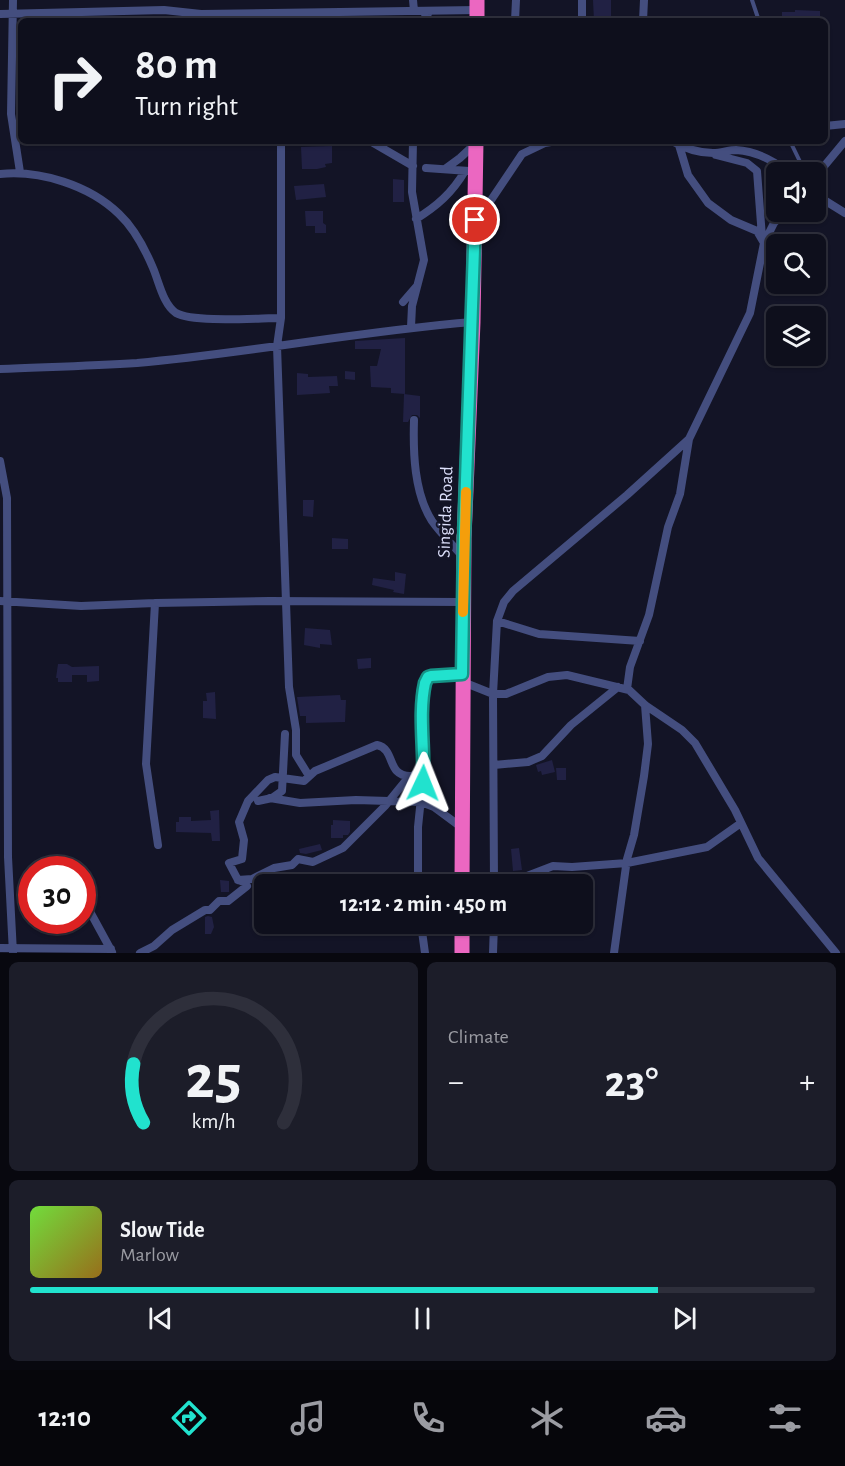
<!DOCTYPE html>
<html lang="en">
<head>
<meta charset="utf-8">
<style>
	:root { --surface:#0e0f1c; --page:#1c1d29; --text:#f1f3f6; --muted:#9b9ca3; --line:#2e2f3b; --accent:#21e2ce }
	body { margin:0; font-family:"Alegreya Sans",sans-serif; background:var(--page); color:var(--text); height:100vh; display:flex; flex-direction:column; font-size:22px; white-space:nowrap }
	* { box-sizing:border-box; margin:0 }
	p { font-size:20px; color:var(--muted) }
	.icon { flex:none; width:33px; height:33px; fill:none; stroke:currentColor; stroke-width:2; stroke-linecap:round; stroke-linejoin:round }
	.map { position:relative; height:953px; overflow:hidden }
	.sheet { display:flex; flex-direction:column; gap:9px; padding:9px; background:#08080f; flex:1 }
	.sheet>* { flex:none }
	.guide { position:absolute; left:18px; top:18px; width:810px; height:126px; border-radius:9px; box-shadow:0 2px 4px #0004,0 0 0 2px var(--line); background:#0e0f1c; color:var(--text); overflow:hidden }
	.controls { position:absolute; left:766px; top:162px; display:grid; gap:12px }
	.controls a { display:grid; place-items:center; width:60px; height:60px; border-radius:9px; background:var(--surface); box-shadow:0 2px 4px #0004,0 0 0 2px var(--line); font-size:30px }
	.speed { position:absolute; left:18px; top:856px; display:flex; gap:12px; font-size:30px; font-weight:700; text-align:center }
	.speed>* { display:grid; place-content:center; width:78px; height:78px; border-radius:50%; background:var(--surface); box-shadow:0 2px 4px #0004,0 0 0 2px var(--line); line-height:1 }
	.speed .limit { border:9px solid #d22; background:#fff; color:#111 }
	.pin { position:absolute; display:grid; place-items:center; width:51px; height:51px; color:#fff; margin:-26px; border:3px solid #fff; border-radius:50%; box-shadow:0 2px 6px #0007 }
	.me { position:absolute; width:66px; margin:-33px; rotate:2deg; stroke-linejoin:round; filter:drop-shadow(0 0 4px #0008) }
	.turn { display:flex; align-items:center; gap:21px; height:126px; padding:0 18px; font-size:27px }
	.turn .icon { width:78px; height:78px; stroke-width:2.5 }
	.turn b { display:block; font-size:42px; line-height:51px }
	.big { font-size:45px; font-weight:600; line-height:1.1 }
	.sheet .widget { flex:1; display:flex; flex-direction:column; justify-content:center; gap:9px; min-width:0; padding:0 21px; border-radius:9px; background:var(--page) }
	.sheet .dial { align-items:center; gap:0 }
	.dial svg { height:156px; overflow:visible; fill:none; stroke:var(--line); stroke-width:7; stroke-linecap:round; text-anchor:middle }
	.dial text { fill:var(--text); stroke:none }
	.song { display:flex; align-items:center; gap:18px }
	.cover { width:72px; height:72px; border-radius:9px; background:linear-gradient(135deg,hsl(100 70% 55%),hsl(40 70% 35%)) }
	.played { height:6px; border-radius:3px; background:linear-gradient(90deg,var(--accent) 80%,var(--line) 80%) }
	.keys { display:flex; justify-content:space-around; direction:ltr }
	.heat { display:flex; justify-content:space-between; align-items:center; font-size:33px; direction:ltr }
	.sheet .tiles { flex:1; display:grid; gap:9px; grid-template-columns:1fr 1fr }
	.widget:last-child { grid-column:span 2 }
	.trip { position:absolute; left:254px; top:874px; width:339px; height:60px; border-radius:9px; background:var(--surface); box-shadow:0 2px 4px #0004,0 0 0 2px var(--line); font-weight:600; line-height:60px; text-align:center }
	.menu { display:flex; height:96px; justify-content:space-around; align-items:center; background:#06060b; color:var(--muted) }
	.menu .icon { width:42px; height:42px }
	.menu .active { color:var(--accent) }
	.menu b { font-size:27px; color:var(--text) }
	.map>svg:first-child { display:block }
</style>
</head>
<body>
<div class="map">
<svg width="845" height="953" viewBox="0 0 845 953">
	<rect width="100%" height="100%" fill="#131426"/>
	<path fill="#212144" d="M593,0H611V21H594Z
		M795,10L820,11V21H782V12H795Z
		M332,146V163L325,164L326,167L317,169H302L301,147Z
		M393,179L404,180V202H393Z
		M324,184L326,197L296,200L294,186Z
		M305,211H323V223L326,225V233H315V226H306Z
		M405,338V394L391,393V388L371,387L370,366H377L381,349H355V341Z
		M345,371L355,372V380L345,379Z
		M297,373L308,374V377L337,376L338,386H329L330,393L297,395Z
		M404,394L420,396V418L417,415H412L408,422H403Z
		M303,500H314L313,517L303,516Z
		M332,538L348,539V549H332Z
		M395,572L406,574L404,594L393,592L394,590L372,585L373,578L395,581Z
		M305,628L330,630L332,645L320,644V648L304,645Z
		M371,658V668L358,669L357,659Z
		M58,664H67L72,667L99,666V681L87,682V675H72V682H58V678H56Z
		M215,692L216,719L203,718V701H207L206,693Z
		M340,695L341,700H346L345,722L306,723V716H300L297,697Z
		M552,760L555,772L542,775L541,771L538,772L536,765Z
		M556,768H566V780H557Z
		M219,810L220,841H212L211,833L176,832V822H179V817H191V821L211,820L210,811Z
		M333,820L350,821V832L348,835H343V838H331V825H333Z
		M320,844L322,850L306,854L300,853L299,849Z
		M519,848L522,870L513,871L511,849Z
		M220,880L229,881V892H221Z
		M208,916L212,917L214,927L211,934H205V917Z
		M298,924H343V936H298Z"/>
	<g fill="none" stroke-linecap="round" stroke-linejoin="round">
		<path stroke="#444e7f" stroke-width="4" d="M752,0L759,21
			M790,141L805,172"/>
		<path stroke="#444e7f" stroke-width="8" d="M13,0L11,114L20,172
			M413,0L414,11
			M0,14L164,10L201,14L477,10
			M422,21L430,11
			M515,21L516,0
			M582,21V0
			M643,21L644,0
			M825,126L845,124
			M281,141V318L277,346L289,687L296,730V755L309,776
			M370,141L413,166
			M672,141C684,148 699,153 713,153C721,153 729,150 736,150C755,151 774,161 788,172
			M679,145L688,175L708,203L731,220L757,231L764,243
			M716,155L747,163L757,171L762,237
			M426,168L469,171
			M445,169L460,158L474,145
			M0,174C40,170 89,185 119,214C135,229 145,249 153,268C159,282 163,304 176,313C193,323 259,318 281,318
			M816,176L845,141
			M816,195L845,213
			M416,219C437,206 452,193 465,171
			M477,221L522,154L545,143L557,141
			M403,302L416,287
			M411,327L412,306L424,260L412,192L413,141
			M0,369C46,367 91,366 137,363C249,353 360,331 473,322
			M414,420C413,452 414,493 432,521C441,534 453,545 463,557
			M0,461L7,498L8,857L13,953
			M0,601L81,606L155,603L269,601L463,602
			M155,603L146,764L158,845
			M497,621L539,634L640,641
			M463,682L493,694H506L548,677L567,675L629,690L645,705L682,730L695,743L735,810L758,858L836,953
			M627,689L630,667L649,615L668,527L680,494L689,439L750,313L764,243L774,223L784,212
			M494,765L528,762L542,756L571,725L618,687
			M270,798L300,803L356,800L421,802L434,807L461,827
			M258,801L272,798L282,791L285,734
			M238,880L229,863L242,859L244,840L239,822L248,801L268,780L275,777L304,781L315,771L377,745C396,749 386,776 410,776
			M418,885V827L424,769L422,725L424,688L427,677L431,676L462,674
			M494,885L493,694L497,621L504,602L513,591L627,495L689,439
			M496,885L499,878L527,876L553,866L572,867L627,863L707,847L741,823
			M82,897L112,952
			M421,924L425,953
			M0,948L111,949
			M140,953L154,946L172,930L205,910H210L219,901H228L247,886L244,882L238,880L252,879L274,868L292,865L298,859L313,862L343,848L385,806L407,779L424,769
			M493,953L494,924
			M614,953L627,859L634,835L644,776L648,744L645,705"/>
		<path stroke="#eb67c1" stroke-width="15" d="M477,21V0
			M462,885L464,538L473,322L476,141
			M462,953V924"/>
	</g>
	<g fill="none" stroke-linecap="round" stroke-linejoin="round">
		<defs>
			<path id="route" d="M423,783C425,750 418,715 425,683L428,677L431,676L462,674L464,538L475,220"/>
		</defs>
		<use href="#route" stroke="#159386" stroke-width="15"/>
		<use href="#route" stroke="#21e2ce" stroke-width="10"/>
		<path stroke="#f59e0b" stroke-width="10" d="M463,612L466,492"/>
	</g>
	<g text-anchor="middle" dominant-baseline="central" stroke-width="6" stroke-linejoin="round" paint-order="stroke">
		<g font-size="18" fill="#dcdffa" stroke="#131426">
			<text transform="translate(446 512) rotate(-88)">Singida Road</text>
		</g>
	</g>
</svg>
<div class="controls">
<a><svg class="icon" aria-label="sound" viewBox="0 0 24 24"><path d="M4 9h4l5-4v14l-5-4H4zM17 9q2 3 0 6"/></svg></a>
<a><svg class="icon" aria-label="search" viewBox="0 0 24 24"><circle cx="10" cy="10" r="6"/><path d="M15 15l6 6"/></svg></a>
<a><svg class="icon" aria-label="layers" viewBox="0 0 24 24"><path d="M12 4l9 5-9 5-9-5zM3 14l9 5 9-5"/></svg></a>
</div>
<div class="speed"><div class="limit">30</div></div>
<div class="pin" style="left:475px;top:220px;background:#d93025"><svg class="icon" aria-label="arrive" viewBox="0 0 24 24"><path d="M6 21V4h12l-3 4 3 4H6"/></svg></div>
<svg class="me" style="left:423px;top:783px" viewBox="-20 -20 40 40"><path d="M0-17L14 15 0 8-14 15z" fill="#21e2ce" stroke="#fff" stroke-width="4"/></svg>
<div class="trip">12:12 · 2 min · 450 m</div>
<div class="guide">
<div class="turn"><svg class="icon" aria-label="right" viewBox="0 0 24 24"><path d="M7 20v-9h11M14 6l5 5-5 5"/></svg><div><b>80 m</b>Turn right</div></div>
</div>
</div>
<section class="sheet">
<div class="tiles">
<div class="widget dial"><svg viewBox="0 0 100 80">
<path d="M14 69A42 42 0 1 1 86 69"/>
<path d="M14 69A42 42 0 0 1 9 39" stroke="#21e2ce"/>
<text x="50" y="56" font-size="32" font-weight="700">25</text>
<text x="50" y="72" font-size="11">km/h</text>
</svg></div>
<div class="widget"><p>Climate</p>
<div class="heat"><a>−</a><b class="big">23°</b><a>+</a></div>
</div>
<div class="widget">
<div class="song"><i class="cover"></i><div><b>Slow Tide</b><p>Marlow</p></div></div>
<div class="played"></div>
<div class="keys"><svg class="icon" aria-label="previous" viewBox="0 0 24 24"><path d="M18 5L8 12l10 7zM5 5v14"/></svg><svg class="icon" aria-label="pause" viewBox="0 0 24 24"><path d="M8 5v14M16 5v14"/></svg><svg class="icon" aria-label="next" viewBox="0 0 24 24"><path d="M6 5l10 7-10 7zM19 5v14"/></svg></div>
</div>
</div>
</section>
<nav class="menu">
<b>12:10</b>
<svg class="icon active" aria-label="directions" viewBox="0 0 24 24"><path d="M12 3l9 9-9 9-9-9zM9 14v-3h6M13 9l2 2-2 2"/></svg>
<svg class="icon" aria-label="music" viewBox="0 0 24 24"><path d="M9 18V5l10-2v13"/><circle cx="6" cy="18" r="3"/><circle cx="16" cy="16" r="3"/></svg>
<svg class="icon" aria-label="phone" viewBox="0 0 24 24"><path d="M5 4h4l2 5-3 2q2 4 5 5l2-3 5 2v4C11 20 4 13 5 4z"/></svg>
<svg class="icon" aria-label="climate" viewBox="0 0 24 24"><path d="M12 3v18M4 7l16 10M4 17L20 7"/></svg>
<svg class="icon" aria-label="car" viewBox="0 0 24 24"><path d="M5 17H2v-5l4-1 3-4h7l3 4 3 1v5h-3M9 17h6M6 11h13"/><circle cx="7" cy="17" r="2"/><circle cx="17" cy="17" r="2"/></svg>
<svg class="icon" aria-label="filters" viewBox="0 0 24 24"><path d="M4 7h16M4 17h16"/><circle cx="9" cy="7" r="2"/><circle cx="15" cy="17" r="2"/></svg>
</nav>
</body>
</html>
